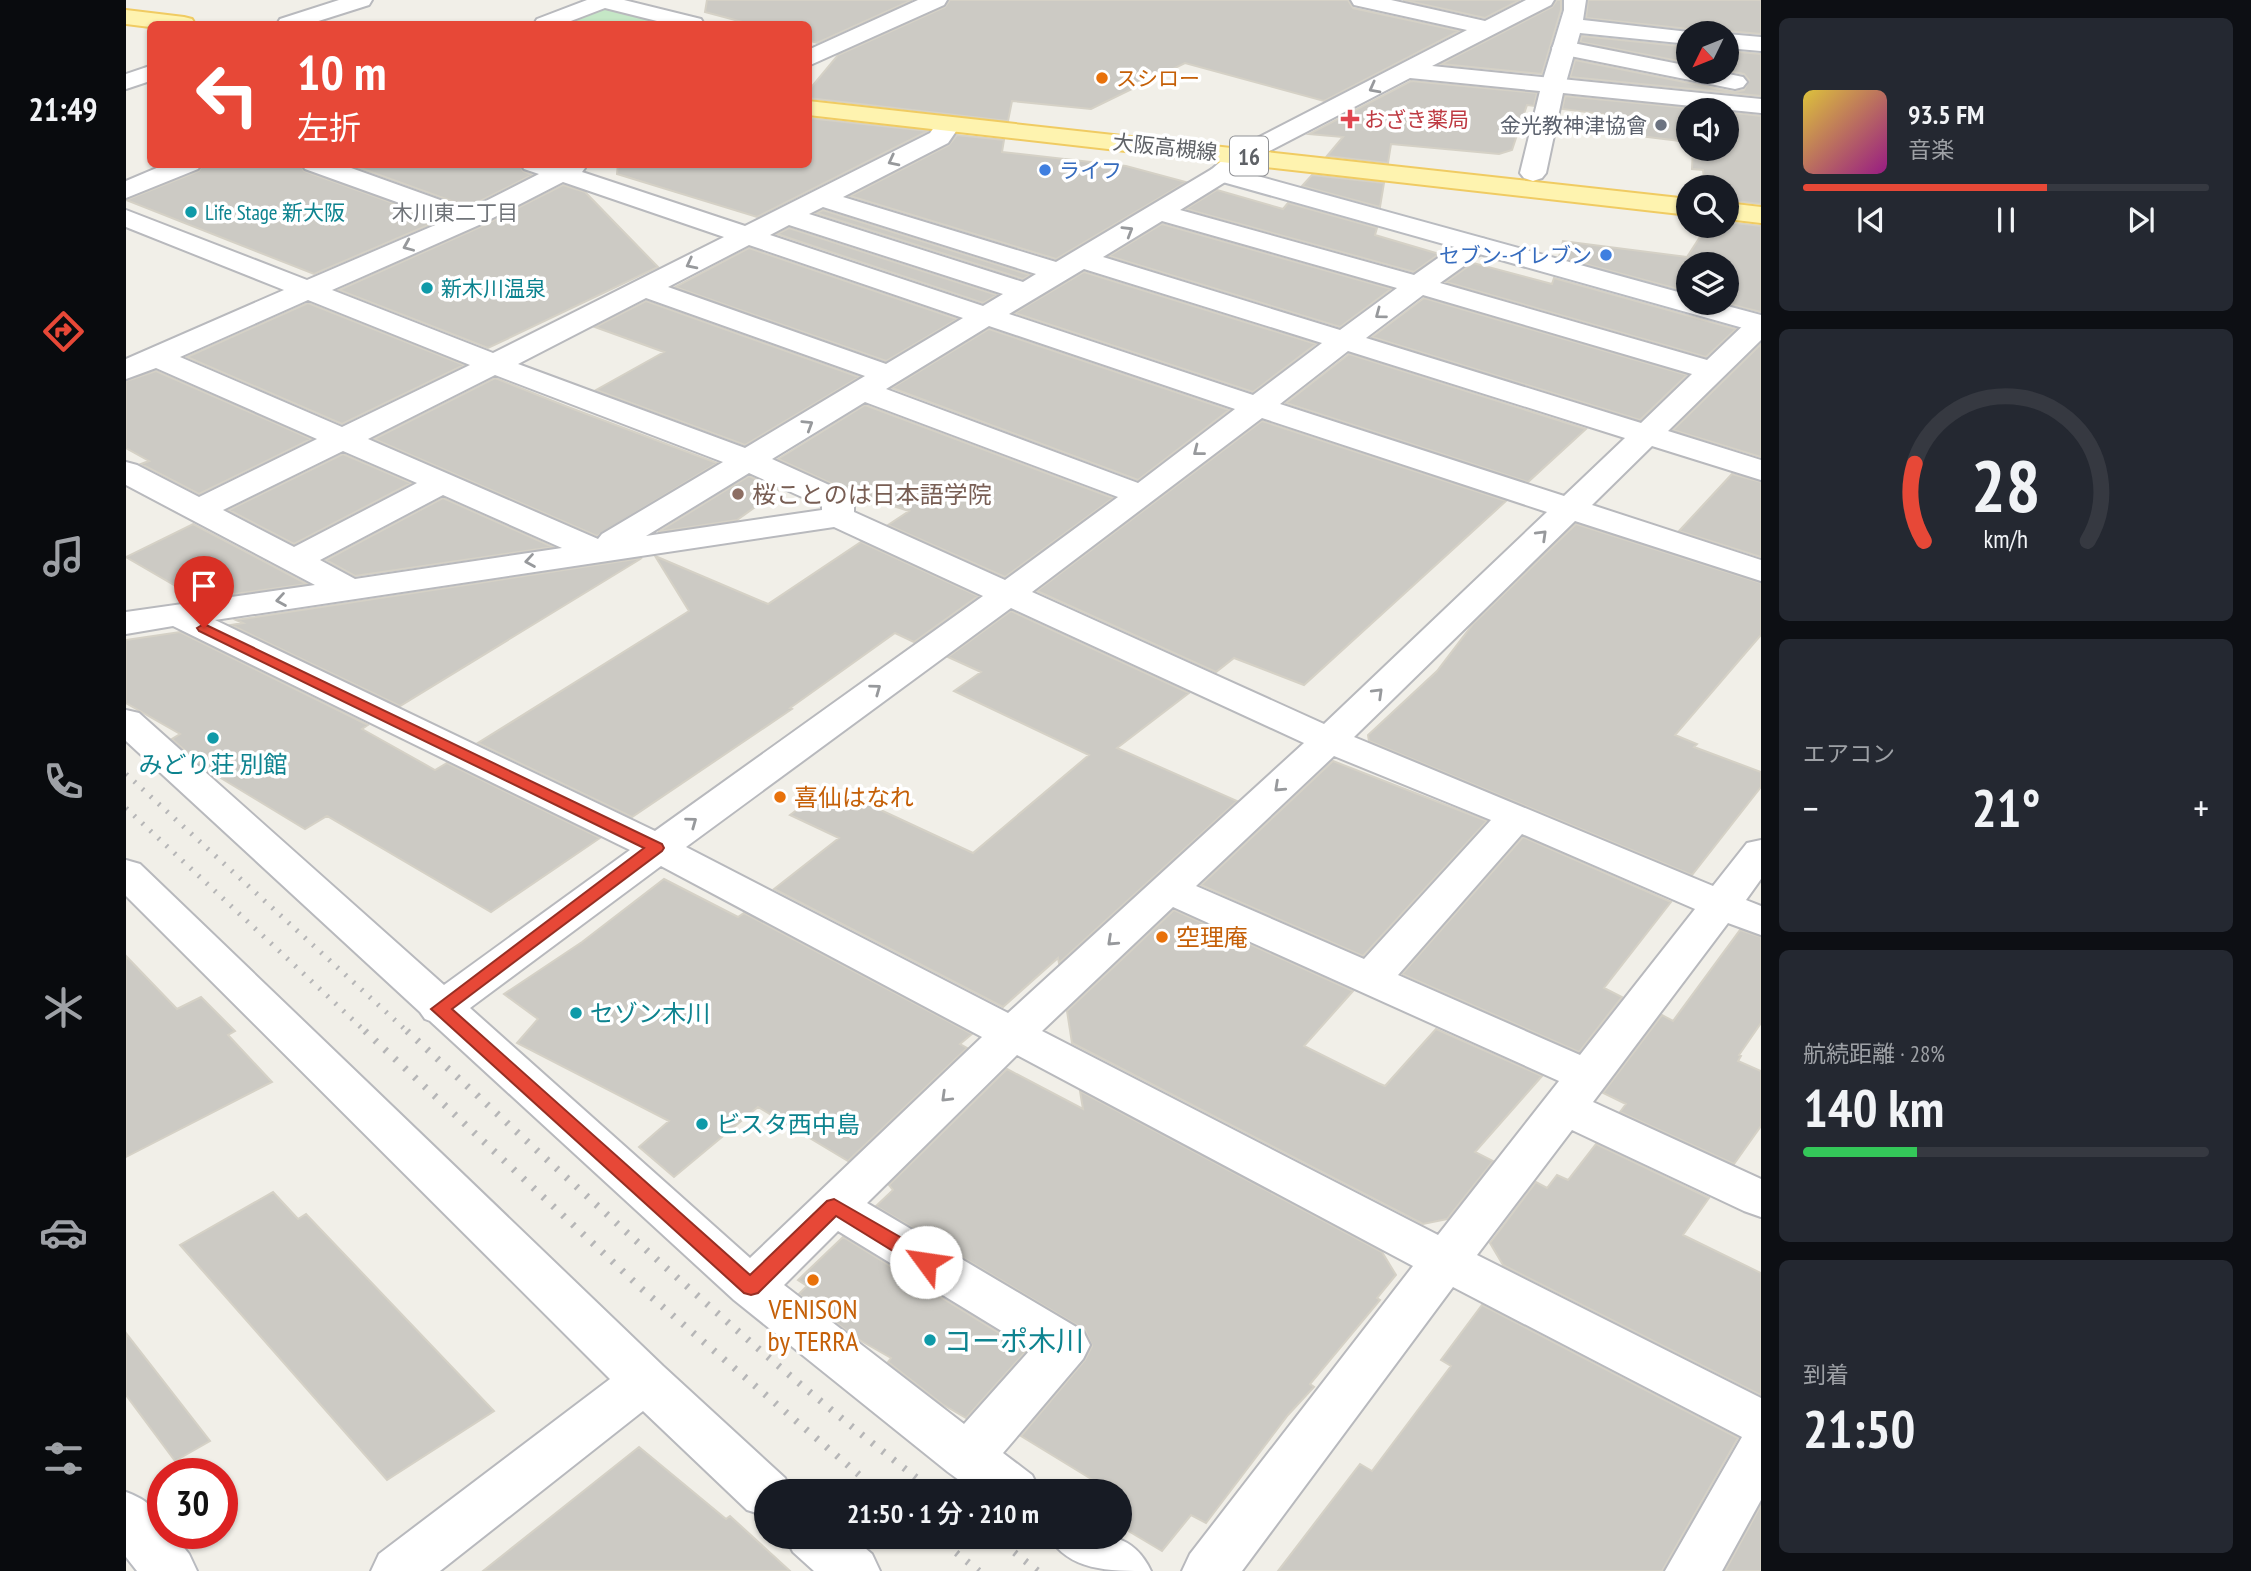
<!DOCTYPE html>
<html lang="ja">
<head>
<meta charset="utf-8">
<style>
	:root { --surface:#171b24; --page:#242831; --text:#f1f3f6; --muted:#9ea1a6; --line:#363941; --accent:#e74837 }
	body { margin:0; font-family:"PT Sans Narrow","Noto Sans JP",sans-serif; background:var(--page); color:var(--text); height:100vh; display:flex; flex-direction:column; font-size:26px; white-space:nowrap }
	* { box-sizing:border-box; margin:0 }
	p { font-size:23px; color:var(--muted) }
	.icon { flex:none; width:38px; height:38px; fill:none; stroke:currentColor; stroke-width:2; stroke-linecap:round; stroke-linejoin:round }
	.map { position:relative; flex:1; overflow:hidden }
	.sheet { display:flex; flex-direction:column; gap:18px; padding:18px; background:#0d0f14; width:490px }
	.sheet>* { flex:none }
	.hud { position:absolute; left:21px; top:21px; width:665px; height:147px; border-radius:10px; box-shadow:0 2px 5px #0004; background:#e74837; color:#fff; overflow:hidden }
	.needle { width:46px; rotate:227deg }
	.fabs { position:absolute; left:1550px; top:21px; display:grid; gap:14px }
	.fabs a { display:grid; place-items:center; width:63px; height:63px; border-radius:50%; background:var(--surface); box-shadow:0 2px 5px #0004; font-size:35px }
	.speed { position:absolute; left:21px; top:1458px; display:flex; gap:14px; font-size:35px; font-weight:700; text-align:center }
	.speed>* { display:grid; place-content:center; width:91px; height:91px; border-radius:50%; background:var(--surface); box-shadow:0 2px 5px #0004; line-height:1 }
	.speed .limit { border:10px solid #d22; background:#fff; color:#111 }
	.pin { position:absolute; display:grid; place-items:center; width:60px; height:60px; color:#fff; margin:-72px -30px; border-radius:50% 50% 50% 0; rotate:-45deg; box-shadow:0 0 7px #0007 }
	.pin .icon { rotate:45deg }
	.me { position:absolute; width:77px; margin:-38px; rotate:301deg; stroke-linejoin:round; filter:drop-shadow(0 0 5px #0008) }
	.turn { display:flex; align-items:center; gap:24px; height:147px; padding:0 35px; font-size:32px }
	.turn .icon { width:91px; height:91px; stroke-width:2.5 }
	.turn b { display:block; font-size:49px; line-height:60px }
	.big { font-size:52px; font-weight:600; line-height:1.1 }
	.sheet .tile { flex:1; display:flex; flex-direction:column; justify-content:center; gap:10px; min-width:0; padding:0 24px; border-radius:10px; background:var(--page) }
	.sheet .dial { align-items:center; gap:0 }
	.dial svg { height:182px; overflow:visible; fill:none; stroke:var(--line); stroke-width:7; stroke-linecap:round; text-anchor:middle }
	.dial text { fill:var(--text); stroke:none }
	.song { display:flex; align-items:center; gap:21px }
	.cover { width:84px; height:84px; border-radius:10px; background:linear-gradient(135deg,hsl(50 70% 55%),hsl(310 70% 35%)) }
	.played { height:7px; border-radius:4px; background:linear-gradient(90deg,var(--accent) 60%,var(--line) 60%) }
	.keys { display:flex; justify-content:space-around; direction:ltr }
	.heat { display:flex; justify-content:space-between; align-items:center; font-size:38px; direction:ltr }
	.charge { height:10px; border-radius:5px; background:linear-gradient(90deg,#34c759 28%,var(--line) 0) }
	.trip { position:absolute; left:628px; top:1479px; width:378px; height:70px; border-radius:35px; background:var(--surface); box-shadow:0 2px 5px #0004; font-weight:600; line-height:70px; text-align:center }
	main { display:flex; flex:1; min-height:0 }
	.menu { display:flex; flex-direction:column; width:126px; justify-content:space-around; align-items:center; background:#090b0e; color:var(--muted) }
	.menu .icon { width:49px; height:49px }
	.menu .current { color:var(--accent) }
	.menu b { font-size:32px; color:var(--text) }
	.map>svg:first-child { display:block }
</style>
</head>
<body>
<main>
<nav class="menu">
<b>21:49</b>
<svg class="icon current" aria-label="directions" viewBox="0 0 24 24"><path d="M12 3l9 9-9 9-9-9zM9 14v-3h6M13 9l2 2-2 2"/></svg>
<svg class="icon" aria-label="music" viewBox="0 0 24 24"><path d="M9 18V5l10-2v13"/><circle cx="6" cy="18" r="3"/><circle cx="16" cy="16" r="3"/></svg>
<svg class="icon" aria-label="phone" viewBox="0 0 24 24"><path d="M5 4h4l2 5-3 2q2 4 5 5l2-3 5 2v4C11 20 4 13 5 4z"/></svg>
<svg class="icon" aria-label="climate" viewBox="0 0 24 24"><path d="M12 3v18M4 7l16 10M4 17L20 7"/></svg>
<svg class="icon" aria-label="car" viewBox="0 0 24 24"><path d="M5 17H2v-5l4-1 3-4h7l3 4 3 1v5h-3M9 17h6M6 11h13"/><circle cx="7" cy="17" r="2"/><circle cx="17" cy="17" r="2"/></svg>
<svg class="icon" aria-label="filters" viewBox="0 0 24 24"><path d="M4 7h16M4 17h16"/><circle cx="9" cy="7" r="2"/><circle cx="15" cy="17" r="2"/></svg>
</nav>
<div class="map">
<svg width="1635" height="1571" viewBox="0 0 1635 1571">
	<rect width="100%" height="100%" fill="#f1efe8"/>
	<path fill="#c5e7c6" d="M475,5L545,24H427Z"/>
	<path fill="#cccac4" stroke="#d5d1c6" stroke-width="2" d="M581,0H786L691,43L682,40V24H624L579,12Z
		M824,0H1222L1227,8L1333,31L1198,101L1059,63L965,109L886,101L882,121L682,98V91L712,55L819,7Z
		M1277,0H1394L1359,18Z
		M1431,0H1435V10L1416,74L1315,64L1426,7Z
		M1462,0H1635V34L1601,31L1575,33L1572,30L1460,18Z
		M1456,36L1563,47V63L1454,42Z
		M1601,51L1635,54V96L1444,77L1449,60L1608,92L1618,90L1623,80L1618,74L1601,71Z
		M1285,81L1411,93L1408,106L1401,105L1386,150L1373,154L1265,144L1262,163L1201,156L1217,137L1183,134Z
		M1439,96L1582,110H1563V142L1472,131L1477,114L1436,109Z
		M1601,112L1635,116V204L1601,200V187H1579L1577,170L1566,169L1567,149H1601Z
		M682,118L802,131L631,217L491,174L492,164H682Z
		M831,135L878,140L876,152L1000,166L1060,182L930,259L724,196L823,145Z
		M77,164H174L178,171L314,220L188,274L0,200L73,171Z
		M223,164H393L397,171L406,175L342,207Z
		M1186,175L1258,183L1254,207L1176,186Z
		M437,185L459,192L532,267L362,348L213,290L354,227Z
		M1091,190L1157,209L1162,203L1251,228L1249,235L1313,254L1288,272L1060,209Z
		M697,210L904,275L897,279L690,213Z
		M1601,222L1635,226V312L1599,303L1601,264H1563V292L1433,257L1437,241L1561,257L1581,226H1601Z
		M1036,224L1265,289L1214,327L983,256Z
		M663,228L871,295L857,303L651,234Z
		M623,248L831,319L760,361L549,287Z
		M1347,263L1426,284L1428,278L1610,329L1580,357L1320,282Z
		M958,272L1190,344L1127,392L889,313Z
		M1298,298L1561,375L1514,420L1246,337Z
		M520,301L733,377L619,445L470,390L538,352L469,327Z
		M182,303L338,365L216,424L61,357Z
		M863,329L1103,410L1012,480L766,388Z
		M1635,344V457L1547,430Z
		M1223,354L1460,429L1402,482L1160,403Z
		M30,371L185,439L73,494L15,464L23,461L0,448V381Z
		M369,378L442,407L591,463L471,536L248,439Z
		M739,405L987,498L879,577L762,525L783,511L726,493L652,459Z
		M1136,421L1380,501L1178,685L1108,658L1090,672L911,591Z
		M217,454L285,483L168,544L103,510Z
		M1606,474L1635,482V557L1553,531Z
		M623,476L653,490L611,520L532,532Z
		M317,498L427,547L229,576L200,560Z
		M67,524L181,584L72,599L0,557Z
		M1450,524L1635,583V635L1549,735L1571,744L1568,747L1635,772V787L1566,875L1243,741L1242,735L1311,671L1347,624Z
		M735,542L852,596L788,642L769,633L664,708L666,709L506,817L352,743L563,611L529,556L642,604Z
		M516,558L274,706L105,625L117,623L110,620Z
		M885,611L1063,693L991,748L1111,801L933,963L932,958L877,1007L648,889L713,838L664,815L703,786L847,853L963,755L828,691L855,672L822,657Z
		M54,632L242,725L236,729L309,770L321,763L474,838L365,912L201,816L179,829L80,769L46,739L54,734L0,703V640Z
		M1207,761L1361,821L1237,956L1075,885Z
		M1397,837L1545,902L1478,988L1496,997L1453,1052L1276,974Z
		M538,879L612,917L618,913L846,1034L834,1044L841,1048L722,1161L632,1107L548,1177L513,1147L543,1121L391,1043L412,1019L378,994L456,942Z
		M1048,910L1227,991L1178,1046L1252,1083L1259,1086L1310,1029L1416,1076L1349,1152L1367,1161L1321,1219L1297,1224L946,1043L941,1011Z
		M1614,930L1635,937V1023L1613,1055L1615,1056L1612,1061L1635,1071V1126L1608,1164L1494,1112L1500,1104L1477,1093L1536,1015L1547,1021Z
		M0,956L51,1009L75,997L109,1031L102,1035L146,1082L0,1157Z
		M881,1069L957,1109L954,1091L1256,1252L1270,1275L1251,1298L1254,1300L1184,1384L1188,1387L1162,1415L1080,1523L1065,1515L1036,1551L994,1526V1491H985L895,1436L959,1360L966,1346L959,1330L750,1206L767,1190L763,1185Z
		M1470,1144L1583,1198L1557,1235L1635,1273V1395L1377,1265L1364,1243L1410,1182L1421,1188L1431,1175L1442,1180Z
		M147,1192L172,1219L180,1214L368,1411L261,1480L54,1245Z
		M717,1237L901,1350L840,1418L816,1404L762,1362L765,1358L730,1338L673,1294L681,1286L672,1280Z
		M1356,1305L1612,1438L1536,1571H1152L1234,1464L1246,1471L1325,1366L1315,1360Z
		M0,1333L84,1441L49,1461L0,1395Z
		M513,1447L600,1519L604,1516L664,1571H357Z
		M1635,1505V1571H1599Z"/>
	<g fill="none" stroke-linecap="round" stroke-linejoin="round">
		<defs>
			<path id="street" d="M213,0H246L243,5L183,24H151L154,19Z
				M461,0H498L575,19L578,24H543L479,8L437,24H408L411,19Z
				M792,0H821L818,5L682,66V50Z
				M1225,0H1265L1359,21L1400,0H1428L1425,5L1306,66L1635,99V113L1437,93L1420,173L1416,178L1407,181L1398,178L1394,173L1414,91L1284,78L1126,160L1104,179L1054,210L1288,275L1339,239L1349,237L1359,239L1362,245L1359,251L1314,283L1581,360L1625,318L1635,315V340L1542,431L1635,460V480L1526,446L1466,505L1635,560V581L1449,521L1228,737L1587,886L1621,843L1635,840V879L1620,900L1635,906V935L1602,923L1467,1102L1635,1179V1217L1618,1211L1446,1130L1351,1255L1635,1398V1500L1596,1571H1539L1616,1437L1327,1287L1116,1571H1056L1064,1554L1287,1266L891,1055L741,1203L957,1331L964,1345L957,1359L877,1453L906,1475L914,1491H848L822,1472L608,1300L304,1021L299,1019L294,1012L0,741V710L13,713L318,985L504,850L47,626L0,634V612L189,585L0,485V462L11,465L73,497L191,439L30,368L0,379V359L158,290L0,227V210L181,280L321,220L179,169L176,164H214L342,210L413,174L398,169L395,164H456L459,168L456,172L619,226L804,133L814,119L823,117L832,119L835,124L822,143L717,197L930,262L1086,169L1108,150L1341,30L1228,5ZM437,182L598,237L367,353L206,290L353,225ZM697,207L910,274L897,282L683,214ZM1036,221L1271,288L1214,330L977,257ZM663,225L877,294L857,306L644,235ZM623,245L837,318L760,364L542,287ZM958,269L1196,343L1127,395L883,314ZM1297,295L1566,374L1515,423L1240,338ZM520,298L739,376L619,448L392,364ZM182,300L344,365L216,427L54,357ZM863,326L1109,409L1012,483L760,389ZM1222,351L1499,438L1438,496L1154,404ZM369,375L597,462L476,534L472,539L242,439ZM739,402L992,497L879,580L728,512V501L723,494L646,459ZM1136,418L1421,512L1198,724L906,592ZM217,451L291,483L168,547L97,510ZM623,473L696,506V510L520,536ZM317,495L436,548L229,579L194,560ZM708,527L857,596L529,831L89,620ZM885,608L1178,743L882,1013L560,847ZM1208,756L1365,820L1238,959L1070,886ZM1396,834L1569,909L1454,1055L1272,975ZM535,866L856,1037L624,1258L344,1008ZM1047,907L1433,1081L1312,1235L916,1031ZM712,1231L905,1349L838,1424L658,1285Z
				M1437,41L1563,66V72H1593L1617,77L1621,82L1617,87L1609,89L1429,53L1426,48L1429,43Z
				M24,66V81L0,89V74Z
				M40,164H75L72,169L0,198V181Z
				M0,860L14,864L537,1366L659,1478L665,1491H640V1516L621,1510L517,1411L314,1571H245L253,1554L484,1379L0,896Z
				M659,1536H725L746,1554L754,1571H688L667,1552Z
				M922,1536C966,1536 1003,1525 1025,1571C981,1571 944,1571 922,1536Z"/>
			<path id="secondary" d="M1438,0H1460L1457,20L1572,33H1563V44L1454,33L1439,86L1435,91H1419L1415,86L1438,10Z
				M1601,34L1635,37V51L1601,48Z
				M1095,166L1563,295V303H1590L1635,315V333L1086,179L1082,174L1086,169Z
				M0,1492C19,1499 37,1511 37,1533H46L63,1554L71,1571H11L0,1557Z"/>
			<path id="primary" d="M0,10L58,17L66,19L69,24L24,27L0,24Z
				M682,101L1563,199V215L682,115Z
				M1601,203L1635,207V223L1601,219Z"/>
		</defs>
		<use href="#street" stroke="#b8b9bd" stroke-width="4"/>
		<use href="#secondary" stroke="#b9bbc0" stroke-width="4"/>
		<use href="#primary" stroke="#f0cb62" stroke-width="4"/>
		<use href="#street" fill="#fff" fill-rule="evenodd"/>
		<use href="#secondary" fill="#fff" fill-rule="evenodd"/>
		<use href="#primary" fill="#fef3af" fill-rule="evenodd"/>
		<path stroke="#b6b6b7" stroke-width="5" stroke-dasharray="2 9" stroke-linecap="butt" d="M0,774L283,1033
			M0,808L241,1033"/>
		<path stroke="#b6b6b7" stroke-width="7" stroke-dasharray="2.5 11" stroke-linecap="butt" d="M239,1031L517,1290L752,1491
			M281,1031C453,1188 622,1350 808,1491
			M809,1536L853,1571
			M867,1536L912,1571"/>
	</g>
	<defs><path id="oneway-chevron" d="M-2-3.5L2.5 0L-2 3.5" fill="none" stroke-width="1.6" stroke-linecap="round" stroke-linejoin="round" transform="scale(1.75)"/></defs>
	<g stroke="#97999c">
		<use href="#oneway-chevron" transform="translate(1248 88) rotate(152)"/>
		<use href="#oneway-chevron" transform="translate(767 161) rotate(153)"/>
		<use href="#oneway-chevron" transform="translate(1002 231) rotate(-31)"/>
		<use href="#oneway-chevron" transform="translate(282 246) rotate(157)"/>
		<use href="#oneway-chevron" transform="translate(565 264) rotate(153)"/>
		<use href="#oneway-chevron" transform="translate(1254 314) rotate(143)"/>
		<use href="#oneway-chevron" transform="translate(682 425) rotate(-32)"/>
		<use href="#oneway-chevron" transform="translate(1072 451) rotate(142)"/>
		<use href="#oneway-chevron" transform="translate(1416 535) rotate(-44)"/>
		<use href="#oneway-chevron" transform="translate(404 561) rotate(171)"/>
		<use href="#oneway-chevron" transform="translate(155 600) rotate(171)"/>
		<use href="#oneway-chevron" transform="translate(750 689) rotate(-36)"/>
		<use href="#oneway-chevron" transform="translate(1252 693) rotate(-44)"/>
		<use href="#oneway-chevron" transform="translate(1153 787) rotate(137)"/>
		<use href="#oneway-chevron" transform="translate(566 822) rotate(-36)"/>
		<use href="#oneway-chevron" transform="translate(986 941) rotate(137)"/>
		<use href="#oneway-chevron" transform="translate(820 1097) rotate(136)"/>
	</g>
	<path fill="#e74837" stroke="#962f24" stroke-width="2" d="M78,624L536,844L538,848L536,851L326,1009L624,1275L701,1201L708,1199L807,1256L810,1262L807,1267L800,1269L793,1267L710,1216L632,1293L625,1295L618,1293L305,1009L518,848L73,631L71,628Z"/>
	<g fill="#e8710a" stroke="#fff" stroke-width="2.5">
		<circle cx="976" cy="78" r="7"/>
		<circle cx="654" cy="797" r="7"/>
		<circle cx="1036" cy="937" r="7"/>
		<circle cx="687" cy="1280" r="7"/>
	</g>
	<path fill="#e0444e" stroke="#fff" stroke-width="2.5" d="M1220.5 108.5h7v7h7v7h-7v7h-7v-7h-7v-7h7z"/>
	<circle fill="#6b7280" stroke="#fff" stroke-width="2.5" cx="1535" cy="125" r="7"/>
	<g fill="#3f7fe0" stroke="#fff" stroke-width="2.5">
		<circle cx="919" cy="170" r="7"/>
		<circle cx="1480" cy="255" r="7"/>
	</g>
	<g fill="#0f9aa8" stroke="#fff" stroke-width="2.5">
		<circle cx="65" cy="212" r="7"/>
		<circle cx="301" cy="288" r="7"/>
		<circle cx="87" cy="738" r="7"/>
		<circle cx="450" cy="1013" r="7"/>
		<circle cx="576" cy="1124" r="7"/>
		<circle cx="804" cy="1340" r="7"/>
	</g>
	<circle fill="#8d6e63" stroke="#fff" stroke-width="2.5" cx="612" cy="494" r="7"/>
	<g text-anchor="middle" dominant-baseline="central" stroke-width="7" stroke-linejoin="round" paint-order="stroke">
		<g font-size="21" fill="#c56008" stroke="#fff" text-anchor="start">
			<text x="990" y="78">スシロー</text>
		</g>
		<g font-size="21" fill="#be3a42" stroke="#fff" text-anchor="start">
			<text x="1238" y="119">おざき薬局</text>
		</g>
		<g font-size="21" fill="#5b616d" stroke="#fff" text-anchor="end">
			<text x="1521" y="125">金光教神津協會</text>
		</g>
		<g font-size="21" fill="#5f6267" stroke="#fff">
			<text transform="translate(1039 147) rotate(6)">大阪高槻線</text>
		</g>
		<g font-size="21" fill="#366cbe" stroke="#fff" text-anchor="start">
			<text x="933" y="170">ライフ</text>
			<text x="1466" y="255" text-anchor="end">セブン-イレブン</text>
		</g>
		<g font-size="21" fill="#0d838f" stroke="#fff" text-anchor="start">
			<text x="79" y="212">Life Stage 新大阪</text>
			<text x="315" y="288">新木川温泉</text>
		</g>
		<g font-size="21" fill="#707479" stroke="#fff">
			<text x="329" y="212">木川東二丁目</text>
		</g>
		<rect fill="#fff" stroke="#8f9195" stroke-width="2" x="1104" y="136.5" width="38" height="39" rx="5"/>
		<g font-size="23" font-weight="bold" fill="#5f6267">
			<text x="1123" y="156">16</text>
		</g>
		<g font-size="24" fill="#785e54" stroke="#fff" text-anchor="start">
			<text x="626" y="494">桜ことのは日本語学院</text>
		</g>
		<g font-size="24" fill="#0d838f" stroke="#fff" text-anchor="start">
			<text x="87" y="764" text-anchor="middle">みどり荘 別館</text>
			<text x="464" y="1013">セゾン木川</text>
			<text x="590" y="1124">ビスタ西中島</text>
		</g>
		<g font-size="24" fill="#c56008" stroke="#fff" text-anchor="start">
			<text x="668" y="797">喜仙はなれ</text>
			<text x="1050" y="937">空理庵</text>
		</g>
		<g font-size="28" fill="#c56008" stroke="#fff">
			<text x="687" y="1308">VENISON<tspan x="687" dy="32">by TERRA</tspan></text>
		</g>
		<g font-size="28" fill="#0d838f" stroke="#fff" text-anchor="start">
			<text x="818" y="1340">コーポ木川</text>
		</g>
	</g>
</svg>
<div class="fabs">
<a><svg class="needle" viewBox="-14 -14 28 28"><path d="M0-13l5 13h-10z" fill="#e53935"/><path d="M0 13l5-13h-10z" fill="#9ea1a6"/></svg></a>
<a><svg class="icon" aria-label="sound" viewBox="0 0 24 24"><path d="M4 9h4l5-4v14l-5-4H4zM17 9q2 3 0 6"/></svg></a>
<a><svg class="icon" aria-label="search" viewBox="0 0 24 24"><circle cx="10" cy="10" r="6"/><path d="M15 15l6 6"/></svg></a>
<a><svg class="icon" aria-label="layers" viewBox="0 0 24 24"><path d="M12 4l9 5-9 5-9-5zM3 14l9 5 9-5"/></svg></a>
</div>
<div class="speed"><div class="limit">30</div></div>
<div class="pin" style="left:78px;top:628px;background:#d93025"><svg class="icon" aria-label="arrive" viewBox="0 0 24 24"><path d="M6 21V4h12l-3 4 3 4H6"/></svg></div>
<svg class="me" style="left:800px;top:1262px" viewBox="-20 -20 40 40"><circle r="19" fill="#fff"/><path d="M0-13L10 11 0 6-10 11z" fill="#e74837"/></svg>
<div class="trip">21:50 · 1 分 · 210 m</div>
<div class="hud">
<div class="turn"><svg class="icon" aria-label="left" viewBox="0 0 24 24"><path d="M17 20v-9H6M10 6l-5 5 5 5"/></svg><div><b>10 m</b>左折</div></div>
</div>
</div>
<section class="sheet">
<div class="tile">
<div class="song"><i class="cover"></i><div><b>93.5 FM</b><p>音楽</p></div></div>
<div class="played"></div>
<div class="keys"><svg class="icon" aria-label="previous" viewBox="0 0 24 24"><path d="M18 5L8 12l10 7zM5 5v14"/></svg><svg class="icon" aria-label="pause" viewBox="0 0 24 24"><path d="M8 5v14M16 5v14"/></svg><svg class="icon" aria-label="next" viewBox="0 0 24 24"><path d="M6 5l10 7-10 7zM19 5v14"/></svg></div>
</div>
<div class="tile dial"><svg viewBox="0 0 100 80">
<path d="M14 69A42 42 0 1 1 86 69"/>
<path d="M14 69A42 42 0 0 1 10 35" stroke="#e74837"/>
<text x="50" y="56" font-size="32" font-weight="700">28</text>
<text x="50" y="72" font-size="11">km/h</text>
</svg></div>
<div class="tile"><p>エアコン</p>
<div class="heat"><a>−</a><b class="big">21°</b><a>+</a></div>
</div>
<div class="tile"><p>航続距離 · 28%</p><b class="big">140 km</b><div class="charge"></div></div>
<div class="tile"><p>到着</p><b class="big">21:50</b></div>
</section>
</main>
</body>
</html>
